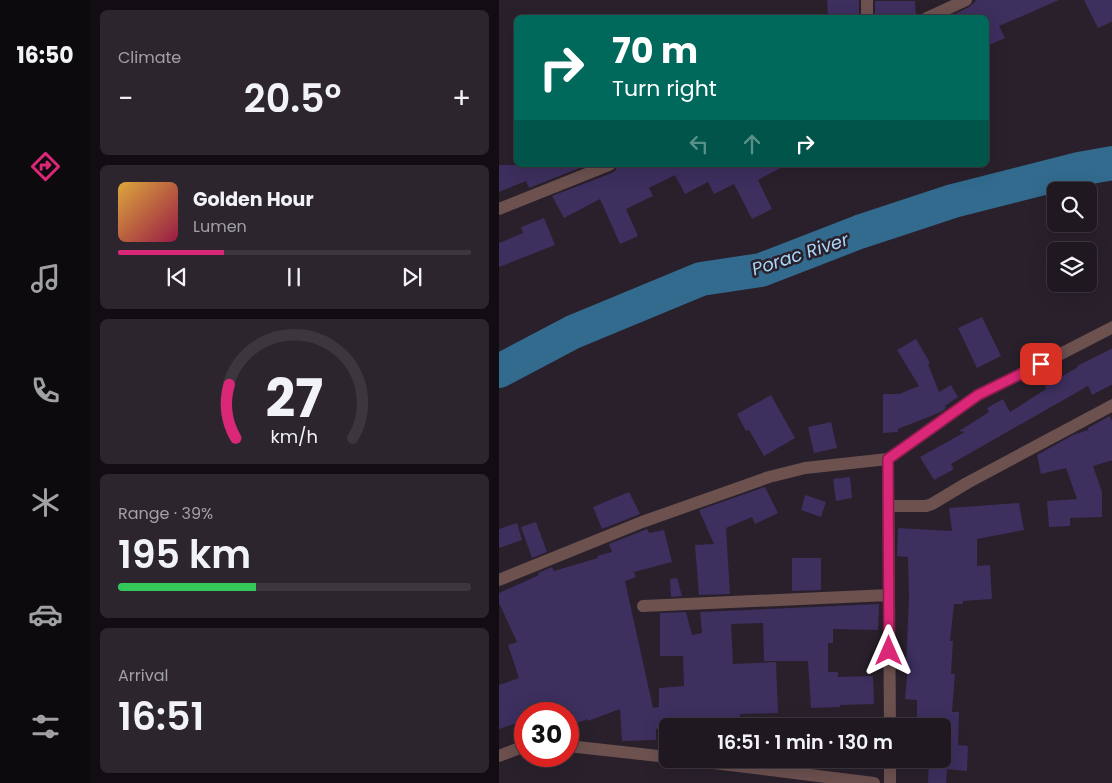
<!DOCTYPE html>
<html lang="en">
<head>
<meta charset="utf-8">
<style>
	:root { --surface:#1f1820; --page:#2c252d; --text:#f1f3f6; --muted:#a1a0a5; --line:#3c373e; --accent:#db2777 }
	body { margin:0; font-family:Poppins,sans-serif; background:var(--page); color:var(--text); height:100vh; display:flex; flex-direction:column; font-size:19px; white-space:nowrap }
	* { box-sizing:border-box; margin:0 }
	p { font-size:16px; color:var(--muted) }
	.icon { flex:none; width:28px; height:28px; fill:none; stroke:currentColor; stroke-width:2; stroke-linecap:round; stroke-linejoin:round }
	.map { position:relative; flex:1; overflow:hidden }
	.drawer { display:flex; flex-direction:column; gap:10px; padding:10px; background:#110d12; width:409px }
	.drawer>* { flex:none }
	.top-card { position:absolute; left:15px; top:15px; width:475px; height:152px; border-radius:8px; box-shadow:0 5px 20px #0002,0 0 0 1px var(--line); background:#00695c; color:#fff; overflow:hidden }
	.controls { position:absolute; left:548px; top:182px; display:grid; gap:10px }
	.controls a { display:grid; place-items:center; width:50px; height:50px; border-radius:8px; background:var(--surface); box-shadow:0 5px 20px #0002,0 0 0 1px var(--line); font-size:25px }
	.speed { position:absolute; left:15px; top:702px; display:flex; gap:10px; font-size:25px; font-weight:700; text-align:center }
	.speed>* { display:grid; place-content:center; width:65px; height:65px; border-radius:50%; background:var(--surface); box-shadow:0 5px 20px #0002,0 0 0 1px var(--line); line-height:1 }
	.speed .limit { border:8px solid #d22; background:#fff; color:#111 }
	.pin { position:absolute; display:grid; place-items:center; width:42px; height:42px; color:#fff; margin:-21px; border-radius:10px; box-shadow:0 2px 8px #0006 }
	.me { position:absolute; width:55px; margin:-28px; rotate:0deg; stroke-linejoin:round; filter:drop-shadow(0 0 4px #0008) }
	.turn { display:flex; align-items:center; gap:18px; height:105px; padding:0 15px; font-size:22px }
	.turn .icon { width:65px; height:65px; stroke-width:2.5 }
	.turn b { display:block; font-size:35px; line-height:42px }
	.lanes { display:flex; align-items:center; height:48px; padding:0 15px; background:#0003; justify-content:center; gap:25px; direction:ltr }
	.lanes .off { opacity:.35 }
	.big { font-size:38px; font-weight:600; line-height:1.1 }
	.drawer .card { flex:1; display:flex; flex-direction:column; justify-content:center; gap:8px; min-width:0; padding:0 18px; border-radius:8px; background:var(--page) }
	.drawer .dial { align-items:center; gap:0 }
	.dial svg { height:130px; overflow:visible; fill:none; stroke:var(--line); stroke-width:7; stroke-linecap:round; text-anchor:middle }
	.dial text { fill:var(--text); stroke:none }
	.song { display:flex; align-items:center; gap:15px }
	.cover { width:60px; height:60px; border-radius:8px; background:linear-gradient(135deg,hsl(40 70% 55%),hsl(340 70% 35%)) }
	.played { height:5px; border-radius:2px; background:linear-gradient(90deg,var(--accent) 30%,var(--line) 30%) }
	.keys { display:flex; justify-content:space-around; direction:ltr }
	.heat { display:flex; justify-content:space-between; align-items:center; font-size:28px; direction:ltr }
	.charge { height:8px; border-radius:4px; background:linear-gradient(90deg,#34c759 39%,var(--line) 0) }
	.trip { position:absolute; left:160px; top:718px; width:292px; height:50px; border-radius:8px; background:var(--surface); box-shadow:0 5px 20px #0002,0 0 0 1px var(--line); font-weight:600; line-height:50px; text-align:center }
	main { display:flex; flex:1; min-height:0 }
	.menu { display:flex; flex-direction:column; width:90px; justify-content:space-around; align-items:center; background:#0c0a0d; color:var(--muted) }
	.menu .icon { width:35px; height:35px }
	.menu .active { color:var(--accent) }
	.menu b { font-size:22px; color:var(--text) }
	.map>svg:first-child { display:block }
</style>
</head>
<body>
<main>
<nav class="menu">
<b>16:50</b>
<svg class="icon active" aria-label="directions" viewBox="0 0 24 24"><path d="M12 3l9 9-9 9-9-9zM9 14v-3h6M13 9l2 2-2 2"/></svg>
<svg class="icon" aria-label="music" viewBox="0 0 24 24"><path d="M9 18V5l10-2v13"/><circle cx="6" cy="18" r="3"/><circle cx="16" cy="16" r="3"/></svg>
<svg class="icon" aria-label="phone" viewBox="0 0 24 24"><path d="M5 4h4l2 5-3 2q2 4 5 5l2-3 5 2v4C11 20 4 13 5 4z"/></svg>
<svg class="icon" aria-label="climate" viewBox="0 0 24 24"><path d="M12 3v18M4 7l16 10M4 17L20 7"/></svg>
<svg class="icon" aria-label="car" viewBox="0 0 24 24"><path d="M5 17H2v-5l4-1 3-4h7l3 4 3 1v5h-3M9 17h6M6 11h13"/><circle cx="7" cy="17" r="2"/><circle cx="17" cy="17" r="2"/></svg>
<svg class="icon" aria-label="filters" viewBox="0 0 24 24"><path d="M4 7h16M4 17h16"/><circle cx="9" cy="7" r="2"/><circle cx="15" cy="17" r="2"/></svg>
</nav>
<section class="drawer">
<div class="card"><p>Climate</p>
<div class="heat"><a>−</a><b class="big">20.5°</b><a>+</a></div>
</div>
<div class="card">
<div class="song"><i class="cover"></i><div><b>Golden Hour</b><p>Lumen</p></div></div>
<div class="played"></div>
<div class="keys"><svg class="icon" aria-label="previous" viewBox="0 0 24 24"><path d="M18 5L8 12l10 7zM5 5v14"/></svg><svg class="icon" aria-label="pause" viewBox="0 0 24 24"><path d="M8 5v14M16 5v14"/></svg><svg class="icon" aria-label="next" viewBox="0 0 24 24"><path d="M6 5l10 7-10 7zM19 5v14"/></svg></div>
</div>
<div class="card dial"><svg viewBox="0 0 100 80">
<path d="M14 69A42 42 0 1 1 86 69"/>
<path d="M14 69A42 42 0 0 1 10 36" stroke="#db2777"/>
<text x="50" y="56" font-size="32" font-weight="700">27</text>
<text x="50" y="72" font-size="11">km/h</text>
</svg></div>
<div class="card"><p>Range · 39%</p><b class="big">195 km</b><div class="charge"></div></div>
<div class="card"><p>Arrival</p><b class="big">16:51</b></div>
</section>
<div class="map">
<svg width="614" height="783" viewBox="0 0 614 783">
	<rect width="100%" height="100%" fill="#29202b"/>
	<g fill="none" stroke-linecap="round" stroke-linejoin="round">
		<path stroke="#326b8e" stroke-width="34" d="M0,371L74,332L202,279L262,270L360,232L454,201L580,169L614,163"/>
	</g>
	<path fill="#3d2f5e" d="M328,0H360V18H329Z
		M478,0H560L500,26L506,38L488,46V18H448L470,7Z
		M585,0H614V21L599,28Z
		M376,1H416L417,18H376Z
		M0,165H88L30,188L27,181L0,192Z
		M118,165H287L259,180L273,209L253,219L235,184L215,194L209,182L186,194L176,175L150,188L154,196L127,209L139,236L121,244L101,199L65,218L53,196L113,173L117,170Z
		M45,218L56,245L0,267V243L24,233L22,227Z
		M483,317L502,356L478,368L459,328Z
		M417,339L431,363L429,364L440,392L452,385L459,397L446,406L447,408L442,412L399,429V432L384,433V394H400L420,386L398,350Z
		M614,348V384L593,395L589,386L452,464L455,469L435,480L421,457L466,432L460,431L490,412L488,408L504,399L511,412L547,389L546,386L579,367L578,366Z
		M272,395L296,438L265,456L250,430L247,431L238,414Z
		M611,416L614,423V460L594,466L603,492V517L571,518V526L550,527L548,501L578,499L567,468L542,474L538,455L574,435L589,430V428Z
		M332,422L338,448L315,453L309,427Z
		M351,477L353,498L337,501L334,479Z
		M266,487L279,513L256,524L253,517L227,528L231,594L200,595L196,545L215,544L200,510Z
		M130,492L141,514L103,529L94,507Z
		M306,495L327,502L322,517L302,510Z
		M520,503L525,530L478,539V566L491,565L493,599L464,601V604H455L451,641H454L452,674H456L453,712H460L459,745L469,746L468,771L448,769L447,783H429L430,759H444V726H418V700L406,699L409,665H407L410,598L409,557L398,556L399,528L453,531L450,508Z
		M37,522L48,552L33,558L22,527Z
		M18,523L23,540L0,548V529Z
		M148,529L150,533L165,530L173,562L135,572L137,577L126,581L154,708L160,707V688L185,686L184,656H161V613L187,612L193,635L203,633L201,612L380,604L379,630L334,629V643H329V672H339V677L374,676L375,704L341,705V707L312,708L309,661H265L264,623L232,624L234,664L277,662L279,713L241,714L242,726H221V722L181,724V726H169V728L157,729V740L123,741L121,709L89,721V719L69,726V714H26V720L0,729V685L20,678L9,645L18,642L0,603V593L40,575L39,573L53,567L55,571L99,558L98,556L113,552L110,544Z
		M293,558H322V590L293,591Z
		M178,578L183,596L172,597L171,579Z"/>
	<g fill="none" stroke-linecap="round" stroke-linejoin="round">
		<path stroke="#6c514f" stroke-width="12" d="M368,0V18
			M428,18L467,0
			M0,209L110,165
			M389,459L391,726
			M389,506H427L433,504L468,483L614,405
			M0,580L143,522L270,477L306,468L389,459L479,395L542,364L614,327
			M144,606L390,595
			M69,746L169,757
			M0,756L26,746
			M182,759L375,783
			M391,759V783"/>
	</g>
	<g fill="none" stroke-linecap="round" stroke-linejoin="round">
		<defs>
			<path id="route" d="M390,651L389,459L479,395L542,364"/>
		</defs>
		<use href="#route" stroke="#8e194d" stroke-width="12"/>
		<use href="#route" stroke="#db2777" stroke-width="9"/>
	</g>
	<g text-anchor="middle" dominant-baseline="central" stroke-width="5" stroke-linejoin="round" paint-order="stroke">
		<g font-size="18" font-style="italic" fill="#a8d7f7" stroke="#29202b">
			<text transform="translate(301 254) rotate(-18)">Porac River</text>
		</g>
	</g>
</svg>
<div class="controls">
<a><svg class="icon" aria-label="search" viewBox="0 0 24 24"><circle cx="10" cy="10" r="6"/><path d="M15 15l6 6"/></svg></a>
<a><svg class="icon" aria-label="layers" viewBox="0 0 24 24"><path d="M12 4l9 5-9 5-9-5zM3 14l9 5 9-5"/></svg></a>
</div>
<div class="speed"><div class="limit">30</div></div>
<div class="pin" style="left:542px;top:364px;background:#d93025"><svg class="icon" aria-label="arrive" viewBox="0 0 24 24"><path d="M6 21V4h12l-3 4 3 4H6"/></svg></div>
<svg class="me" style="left:390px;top:651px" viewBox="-20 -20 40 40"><path d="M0-17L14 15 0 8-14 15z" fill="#db2777" stroke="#fff" stroke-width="4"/></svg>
<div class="trip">16:51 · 1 min · 130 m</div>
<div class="top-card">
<div class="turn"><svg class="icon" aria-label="right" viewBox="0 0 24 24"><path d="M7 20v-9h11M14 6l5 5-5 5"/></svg><div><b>70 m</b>Turn right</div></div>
<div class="lanes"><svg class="icon off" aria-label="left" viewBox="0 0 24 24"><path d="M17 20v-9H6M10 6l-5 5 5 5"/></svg><svg class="icon off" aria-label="ahead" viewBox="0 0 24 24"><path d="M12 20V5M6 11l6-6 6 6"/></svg><svg class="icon" aria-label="right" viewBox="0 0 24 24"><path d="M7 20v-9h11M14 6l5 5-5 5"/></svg></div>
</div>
</div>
</main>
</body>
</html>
